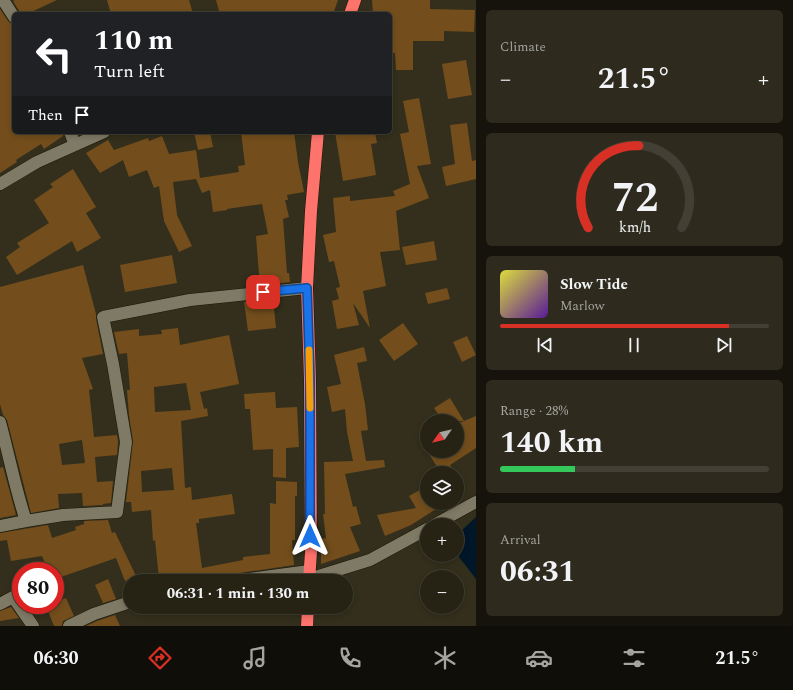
<!DOCTYPE html>
<html lang="en">
<head>
<meta charset="utf-8">
<style>
	:root { --surface:#262315; --page:#2e2b1e; --text:#f1f3f6; --muted:#a4a4a0; --line:#424034; --accent:#d93025 }
	body { margin:0; font-family:Spectral,serif; background:var(--page); color:var(--text); height:100vh; display:flex; flex-direction:column; font-size:15px; white-space:nowrap }
	* { box-sizing:border-box; margin:0 }
	p { font-size:13px; color:var(--muted) }
	.icon { flex:none; width:22px; height:22px; fill:none; stroke:currentColor; stroke-width:2; stroke-linecap:round; stroke-linejoin:round }
	.map { position:relative; flex:1; overflow:hidden }
	.panel { display:flex; flex-direction:column; gap:10px; padding:10px; background:#15130c; width:317px }
	.panel>* { flex:none }
	.guide { position:absolute; left:12px; top:12px; width:380px; height:122px; border-radius:6px; box-shadow:0 2px 6px #0003,0 0 0 1px var(--line); background:#202124; color:#fff; overflow:hidden }
	.needle { width:26px; rotate:236deg }
	.tools { position:absolute; left:420px; top:414px; display:grid; gap:8px }
	.tools a { display:grid; place-items:center; width:44px; height:44px; border-radius:50%; background:var(--surface); box-shadow:0 2px 6px #0003,0 0 0 1px var(--line); font-size:20px }
	.speed { position:absolute; left:12px; top:562px; display:flex; gap:8px; font-size:20px; font-weight:700; text-align:center }
	.speed>* { display:grid; place-content:center; width:52px; height:52px; border-radius:50%; background:var(--surface); box-shadow:0 2px 6px #0003,0 0 0 1px var(--line); line-height:1 }
	.speed .limit { border:6px solid #d22; background:#fff; color:#111 }
	.pin { position:absolute; display:grid; place-items:center; width:34px; height:34px; color:#fff; margin:-17px; border-radius:8px; box-shadow:0 2px 6px #0006 }
	.me { position:absolute; width:44px; margin:-22px; rotate:0deg; stroke-linejoin:round; filter:drop-shadow(0 0 3px #0008) }
	.turn { display:flex; align-items:center; gap:14px; height:84px; padding:0 16px; font-size:18px }
	.turn .icon { width:52px; height:52px; stroke-width:2.5 }
	.turn b { display:block; font-size:28px; line-height:34px }
	.then { display:flex; align-items:center; height:38px; padding:0 16px; background:#0003; gap:8px; font-size:15px }
	.big { font-size:30px; font-weight:700; line-height:1.1 }
	.panel .tile { flex:1; display:flex; flex-direction:column; justify-content:center; gap:6px; min-width:0; padding:0 14px; border-radius:6px; background:var(--page) }
	.panel .dial { align-items:center; gap:0 }
	.dial svg { height:104px; overflow:visible; fill:none; stroke:var(--line); stroke-width:7; stroke-linecap:round; text-anchor:middle }
	.dial text { fill:var(--text); stroke:none }
	.song { display:flex; align-items:center; gap:12px }
	.cover { width:48px; height:48px; border-radius:6px; background:linear-gradient(135deg,hsl(60 70% 55%),hsl(270 70% 35%)) }
	.played { height:4px; border-radius:2px; background:linear-gradient(90deg,var(--accent) 85%,var(--line) 85%) }
	.keys { display:flex; justify-content:space-around; direction:ltr }
	.heat { display:flex; justify-content:space-between; align-items:center; font-size:22px; direction:ltr }
	.charge { height:6px; border-radius:3px; background:linear-gradient(90deg,#34c759 28%,var(--line) 0) }
	.trip { position:absolute; left:123px; top:574px; width:230px; height:40px; border-radius:20px; background:var(--surface); box-shadow:0 2px 6px #0003,0 0 0 1px var(--line); font-weight:700; line-height:40px; text-align:center }
	.dock { display:flex; height:64px; justify-content:space-around; align-items:center; background:#0f0e08; color:var(--muted) }
	.dock .icon { width:28px; height:28px }
	.dock .selected { color:var(--accent) }
	.dock b { font-size:18px; color:var(--text) }
	main { display:flex; flex:1; min-height:0 }
	.map>svg:first-child { display:block }
</style>
</head>
<body>
<main>
<div class="map">
<svg width="476" height="626" viewBox="0 0 476 626">
	<rect width="100%" height="100%" fill="#332f1c"/>
	<path fill="#001629" d="M476,517V579L459,557L457,551V538L459,533Z"/>
	<path fill="#734e1c" fill-rule="evenodd" d="M15,0H57L27,14H21L13,1Z
		M107,0H189L193,14H111Z
		M216,0H338L333,14H220Z
		M372,0H430V9L475,10L474,32L444,31V41H413V70H396L395,53H390V14H373Z
		M0,9L8,21L12,24L14,28V132H63V136L44,149L41,144L16,160L17,162L0,173Z
		M466,60L472,95L448,99L442,64Z
		M419,98L431,164L417,166L429,198L396,211L400,250L380,252L386,286L363,291L370,328L353,303L359,325L337,329L332,301L339,299L336,288L340,287L334,261L329,262L323,235L336,232L333,198L350,196V201L395,196L393,191L410,184L400,134L409,132L403,101Z
		M467,123L472,161L476,160V179L446,186L442,167L455,164L450,125Z
		M194,132H210L213,147L198,150Z
		M241,132H294L298,162L304,192L287,195L288,200H285L289,217L283,219L287,273H289L290,282L254,286L253,275H259L256,236L268,234L262,204L227,209V210L213,212L210,190L202,193L196,179L173,182L177,215L192,246L179,252L164,221L159,186L154,188L147,170L129,177L123,160L100,173L86,153L108,140L114,150L148,138L149,141L162,136L169,154L196,150L200,178L239,172L238,166L245,165Z
		M335,132H375L377,143L371,144L376,175L343,181Z
		M73,169L96,207L86,213L101,238L77,252L72,241L17,275L6,257L20,247L17,243L49,223L34,200L53,187L50,184Z
		M434,241L437,260L406,265L402,247Z
		M172,255L177,283L125,292L120,265Z
		M83,265L96,314V319L103,354L82,358L93,389L89,390L94,437L117,435L118,442L117,455L95,457L97,482L113,481L111,503L103,504V505L83,506L82,493L58,494L59,508L31,513L7,420L3,415L0,404V287ZM82,440L85,463L62,465L59,444Z
		M447,288L450,299L428,304L425,293Z
		M273,299L276,328L248,331L244,302Z
		M403,323L418,344L394,361L379,340Z
		M178,328L180,345L229,335L239,384L200,392L204,409L207,408L208,416L181,421L185,488L191,487L192,500L232,494L235,514L199,519V523H196L202,568L243,560V557L270,554V503L276,504V481L297,482V496H295V540H292L294,565L233,574L229,575L227,581H207V579L195,581L193,575L159,578L155,540L153,541L151,510L132,512L131,502H126L133,441L129,415L127,390H130L127,353L119,354L114,332L139,329V336L162,334L161,330ZM186,383L191,410L155,412L154,387ZM172,468L174,490L142,492L141,471Z
		M467,336L476,355L462,362L453,342Z
		M364,347L367,361L357,363L365,404L368,430L361,431L366,461L384,460L385,467L345,474L353,507L356,506L361,524L350,527L360,551L321,564V539L326,538L323,514H325L324,462L353,461L347,432L345,409L332,412L327,387L341,384L334,355Z
		M275,392L276,408L297,407L299,447L286,448V478L273,477V449L253,450L250,409H245L244,394Z
		M450,398L464,421H443L434,408Z
		M476,416V448L450,465L456,473H441L427,451H457V424Z
		M3,467L16,515L0,518V468Z
		M427,486V503H430L432,505L444,503V504L411,525L385,536L377,515L416,508L409,496Z
		M108,520L112,533L115,532L136,576L125,581L116,558L55,579V571H48L42,556L11,561L7,540L0,541V533L48,525L52,538L76,530L75,527L84,524V521Z
		M108,579L116,599L103,603L95,585Z
		M66,598L74,616L63,621L62,626H54L46,606L55,605V602Z
		M11,607L19,618L0,621V611Z
		M115,615L120,626H86L97,621Z"/>
	<g fill="none" stroke-linecap="round" stroke-linejoin="round">
		<defs>
			<path id="street" d="M3,0L14,17
				M70,132L75,145
				M0,184L37,162L104,132
				M0,422C9,455 15,488 26,521L0,526
				M26,521L63,515L117,512L126,442L113,364L103,317L190,300L307,288
				M434,525L476,502
				M309,579L370,560L427,529
				M234,581L309,571
				M0,604L13,597L33,626
				M69,626L94,614L130,602"/>
			<path id="highway" d="M350,14L355,0
				M309,581L311,552L310,380L307,288L311,211L318,132
				M307,626L308,607"/>
		</defs>
		<use href="#street" stroke="#1b1705" stroke-width="13"/>
		<use href="#highway" stroke="#1b1705" stroke-width="13"/>
		<use href="#street" stroke="#7f7a65" stroke-width="12"/>
		<use href="#highway" stroke="#fe736c" stroke-width="12"/>
	</g>
	<g fill="none" stroke-linecap="round" stroke-linejoin="round">
		<defs>
			<path id="route" d="M263,292L307,288L310,380V536"/>
		</defs>
		<use href="#route" stroke="#114b97" stroke-width="10"/>
		<use href="#route" stroke="#1a73e8" stroke-width="7"/>
		<path stroke="#f59e0b" stroke-width="7" d="M309,350L310,408"/>
	</g>
</svg>
<div class="tools">
<a><svg class="needle" viewBox="-14 -14 28 28"><path d="M0-13l5 13h-10z" fill="#e53935"/><path d="M0 13l5-13h-10z" fill="#a4a4a0"/></svg></a>
<a><svg class="icon" aria-label="layers" viewBox="0 0 24 24"><path d="M12 4l9 5-9 5-9-5zM3 14l9 5 9-5"/></svg></a>
<a>+</a>
<a>−</a>
</div>
<div class="speed"><div class="limit">80</div></div>
<div class="pin" style="left:263px;top:292px;background:#d93025"><svg class="icon" aria-label="arrive" viewBox="0 0 24 24"><path d="M6 21V4h12l-3 4 3 4H6"/></svg></div>
<svg class="me" style="left:310px;top:536px" viewBox="-20 -20 40 40"><path d="M0-17L14 15 0 8-14 15z" fill="#1a73e8" stroke="#fff" stroke-width="4"/></svg>
<div class="trip">06:31 · 1 min · 130 m</div>
<div class="guide">
<div class="turn"><svg class="icon" aria-label="left" viewBox="0 0 24 24"><path d="M17 20v-9H6M10 6l-5 5 5 5"/></svg><div><b>110 m</b>Turn left</div></div>
<div class="then">Then<svg class="icon" aria-label="arrive" viewBox="0 0 24 24"><path d="M6 21V4h12l-3 4 3 4H6"/></svg></div>
</div>
</div>
<section class="panel">
<div class="tile"><p>Climate</p>
<div class="heat"><a>−</a><b class="big">21.5°</b><a>+</a></div>
</div>
<div class="tile dial"><svg viewBox="0 0 100 80">
<path d="M14 69A42 42 0 1 1 86 69"/>
<path d="M14 69A42 42 0 0 1 53 6" stroke="#d93025"/>
<text x="50" y="56" font-size="32" font-weight="700">72</text>
<text x="50" y="72" font-size="11">km/h</text>
</svg></div>
<div class="tile">
<div class="song"><i class="cover"></i><div><b>Slow Tide</b><p>Marlow</p></div></div>
<div class="played"></div>
<div class="keys"><svg class="icon" aria-label="previous" viewBox="0 0 24 24"><path d="M18 5L8 12l10 7zM5 5v14"/></svg><svg class="icon" aria-label="pause" viewBox="0 0 24 24"><path d="M8 5v14M16 5v14"/></svg><svg class="icon" aria-label="next" viewBox="0 0 24 24"><path d="M6 5l10 7-10 7zM19 5v14"/></svg></div>
</div>
<div class="tile"><p>Range · 28%</p><b class="big">140 km</b><div class="charge"></div></div>
<div class="tile"><p>Arrival</p><b class="big">06:31</b></div>
</section>
</main>
<nav class="dock">
<b>06:30</b>
<svg class="icon selected" aria-label="directions" viewBox="0 0 24 24"><path d="M12 3l9 9-9 9-9-9zM9 14v-3h6M13 9l2 2-2 2"/></svg>
<svg class="icon" aria-label="music" viewBox="0 0 24 24"><path d="M9 18V5l10-2v13"/><circle cx="6" cy="18" r="3"/><circle cx="16" cy="16" r="3"/></svg>
<svg class="icon" aria-label="phone" viewBox="0 0 24 24"><path d="M5 4h4l2 5-3 2q2 4 5 5l2-3 5 2v4C11 20 4 13 5 4z"/></svg>
<svg class="icon" aria-label="climate" viewBox="0 0 24 24"><path d="M12 3v18M4 7l16 10M4 17L20 7"/></svg>
<svg class="icon" aria-label="car" viewBox="0 0 24 24"><path d="M5 17H2v-5l4-1 3-4h7l3 4 3 1v5h-3M9 17h6M6 11h13"/><circle cx="7" cy="17" r="2"/><circle cx="17" cy="17" r="2"/></svg>
<svg class="icon" aria-label="filters" viewBox="0 0 24 24"><path d="M4 7h16M4 17h16"/><circle cx="9" cy="7" r="2"/><circle cx="15" cy="17" r="2"/></svg>
<b>21.5°</b>
</nav>
</body>
</html>
